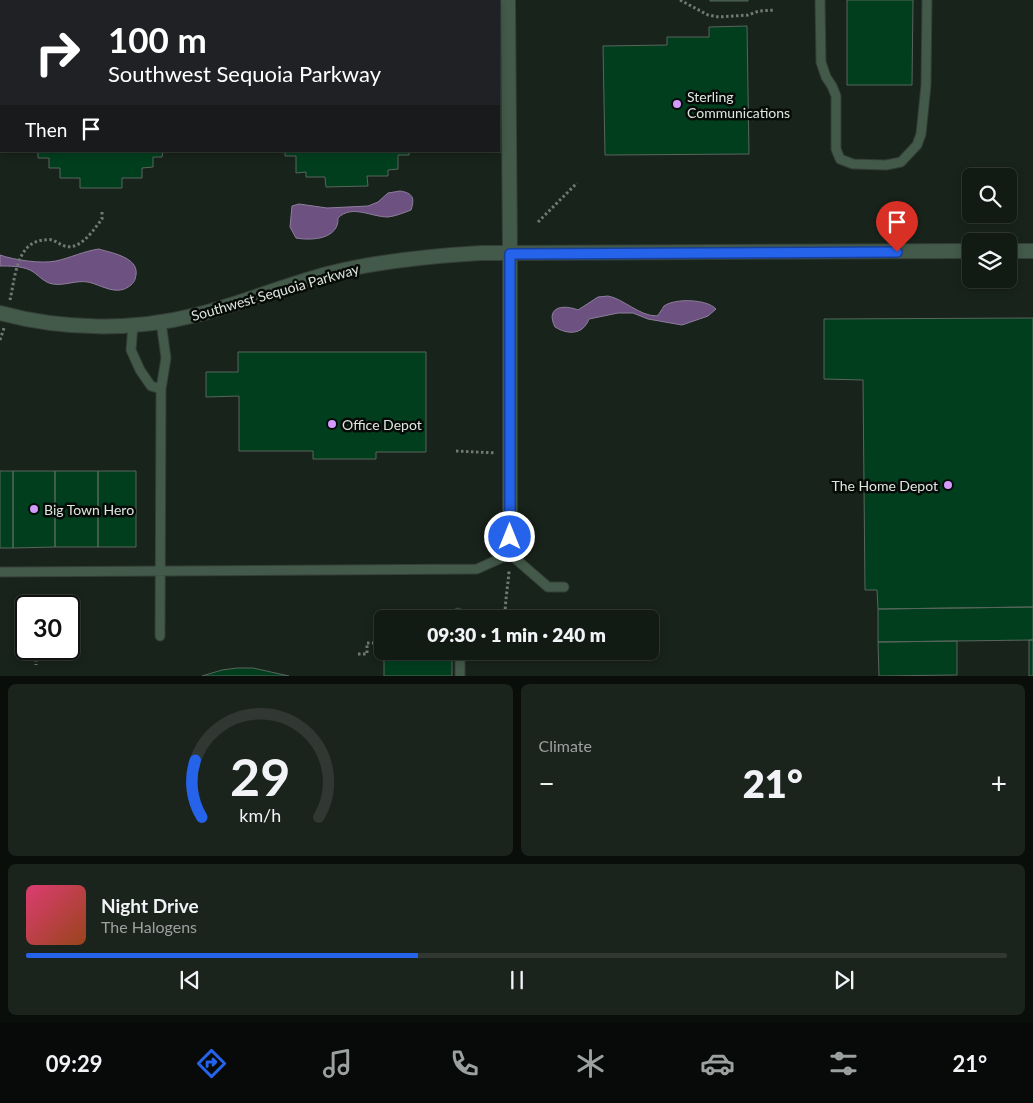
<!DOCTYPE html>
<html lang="en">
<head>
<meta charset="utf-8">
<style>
	:root { --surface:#121a14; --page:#1b231d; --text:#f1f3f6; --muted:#9ca1a0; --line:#313834; --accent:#2563eb }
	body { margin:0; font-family:Lato,sans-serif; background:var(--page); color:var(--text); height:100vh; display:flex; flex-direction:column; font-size:19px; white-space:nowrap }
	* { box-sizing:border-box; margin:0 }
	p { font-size:16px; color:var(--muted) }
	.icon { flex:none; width:28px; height:28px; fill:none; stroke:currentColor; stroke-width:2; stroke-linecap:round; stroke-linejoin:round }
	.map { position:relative; height:676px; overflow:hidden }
	.panel { display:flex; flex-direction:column; gap:8px; padding:8px; background:#0a0e0b; flex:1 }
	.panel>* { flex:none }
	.banner { position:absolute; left:0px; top:0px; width:500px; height:152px; box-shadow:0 2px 8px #0003,0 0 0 1px var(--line); background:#202124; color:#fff; overflow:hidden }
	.buttons { position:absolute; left:962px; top:168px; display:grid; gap:10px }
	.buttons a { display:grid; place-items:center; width:55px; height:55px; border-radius:8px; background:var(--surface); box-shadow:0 2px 8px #0003,0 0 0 1px var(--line); font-size:25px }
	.speed { position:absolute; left:15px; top:595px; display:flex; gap:10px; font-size:25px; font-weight:700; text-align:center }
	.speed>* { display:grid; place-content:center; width:65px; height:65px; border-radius:50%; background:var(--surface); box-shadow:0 2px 8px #0003,0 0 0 1px var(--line); line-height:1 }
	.speed .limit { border:2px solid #111; border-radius:8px; background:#fff; color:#111 }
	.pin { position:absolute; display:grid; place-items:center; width:42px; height:42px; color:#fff; margin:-51px -21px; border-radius:50% 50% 50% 0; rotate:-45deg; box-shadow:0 0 5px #0007 }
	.pin .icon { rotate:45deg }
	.me { position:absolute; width:55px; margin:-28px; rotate:0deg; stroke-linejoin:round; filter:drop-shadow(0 0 4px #0008) }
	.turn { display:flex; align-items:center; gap:18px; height:105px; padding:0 25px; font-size:22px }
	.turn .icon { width:65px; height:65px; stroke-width:2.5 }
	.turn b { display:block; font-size:35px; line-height:42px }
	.then { display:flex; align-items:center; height:48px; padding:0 25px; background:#0003; gap:10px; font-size:19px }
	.big { font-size:38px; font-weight:800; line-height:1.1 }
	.panel .tile { flex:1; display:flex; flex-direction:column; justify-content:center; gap:8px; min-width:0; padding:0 18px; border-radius:8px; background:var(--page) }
	.panel .dial { align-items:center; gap:0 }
	.dial svg { height:130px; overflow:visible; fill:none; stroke:var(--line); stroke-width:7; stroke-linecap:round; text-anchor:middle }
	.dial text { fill:var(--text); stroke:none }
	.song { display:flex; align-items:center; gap:15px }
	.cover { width:60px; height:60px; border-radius:8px; background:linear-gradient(135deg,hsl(340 70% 55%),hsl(20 70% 35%)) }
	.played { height:5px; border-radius:2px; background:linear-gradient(90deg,var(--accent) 40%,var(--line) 40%) }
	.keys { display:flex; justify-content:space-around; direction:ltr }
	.heat { display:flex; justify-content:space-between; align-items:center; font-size:28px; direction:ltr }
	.panel .tiles { flex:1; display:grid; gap:8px; grid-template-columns:1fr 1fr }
	.tile:last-child { grid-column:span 2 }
	.trip { position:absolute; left:374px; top:610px; width:285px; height:50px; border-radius:8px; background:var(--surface); box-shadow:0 2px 8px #0003,0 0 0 1px var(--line); font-weight:800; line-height:50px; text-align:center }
	.dock { display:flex; height:80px; justify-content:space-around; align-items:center; background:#070a08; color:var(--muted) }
	.dock .icon { width:35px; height:35px }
	.dock .active { color:var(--accent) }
	.dock b { font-size:22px; color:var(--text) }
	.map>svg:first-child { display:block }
</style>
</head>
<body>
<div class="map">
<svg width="1033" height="676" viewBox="0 0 1033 676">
	<rect width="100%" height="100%" fill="#18231b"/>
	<path fill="#6d5281" stroke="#8f7e9e" d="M400,191C413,193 415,198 411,210C403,213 396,216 388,217C371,217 352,204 338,218C339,239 312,241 296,238L290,227L292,206L299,204L327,208L368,206L378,202L388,193Z
		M99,249C111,253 139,257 136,275C135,280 135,281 131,285C117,297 102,285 88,282C76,280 64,286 53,284C44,283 38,274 30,270C21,266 10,266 0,266V255C14,260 41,264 56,261C70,258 84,251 99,249Z
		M608,296C624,299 639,316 657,316C660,313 662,309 664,306C675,298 707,299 716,309L708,316L682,325L648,319L633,313H618L589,319C583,335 568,335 555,327C545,307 563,304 578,310L598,297Z"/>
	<path fill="#013e1e" stroke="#59665c" d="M38,0H162V1H38Z
		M284,0H408V1H284Z
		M710,0H748V1H710Z
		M847,0H913L912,85H847Z
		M747,26L749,154L605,155L603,46L667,45V37H709V27Z
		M38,151H163L162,157H153V167L142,168V178H122V188H80V178H60V168H49V158H38Z
		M285,151H409V155H398V169L388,170V176H367L368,186L326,187L325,177H306V172L296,173V156H285Z
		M1033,318V607L878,609L877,590H865L863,380L824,379V319Z
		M238,352H426V452H376V459H313V451H239V396L206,397V372H238Z
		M0,471H13V548H0Z
		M13,471H55V547L13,548Z
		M55,471H98V547H55Z
		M98,471H136V547H98Z
		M1033,607V640L878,642V609Z
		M1029,640H1033V676H1029Z
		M957,641V675L879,676L878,642Z
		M384,652H452V676H384Z
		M237,668H253L289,676H202L222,670Z"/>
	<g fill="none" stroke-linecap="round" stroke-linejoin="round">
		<defs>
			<path id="service" d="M820,0L821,62L826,77L832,86L836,96V149L840,159L853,164L886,165L901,162L917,145L921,134L926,85L927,0
				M133,325L131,350L140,370L151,386L161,389
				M0,572L477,569L510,554L548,587H564
				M458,613L459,619
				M160,636L161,389L166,358L161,322
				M460,651V676"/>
			<path id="minor" d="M510,254V554"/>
			<path id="tertiary" d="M508,0L510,254
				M1009,251H1033
				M0,313C63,330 133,331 196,315C240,304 282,286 327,274C377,261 429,256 481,253L971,251"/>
		</defs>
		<use href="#service" stroke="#343e37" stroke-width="11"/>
		<use href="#minor" stroke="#343e37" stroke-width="16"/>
		<use href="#tertiary" stroke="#343e37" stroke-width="16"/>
		<path stroke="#707a73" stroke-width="3" stroke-dasharray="2.5 2.5" stroke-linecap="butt" d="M680,0L708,15L719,17L748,15L759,11L775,10
			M538,222L577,183
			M10,300C15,279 16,242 44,240C46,240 49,239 52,240C59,242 64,249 74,246C85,243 95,228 102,219V211
			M0,340L4,328
			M456,451L496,453
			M506,619C503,612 509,580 509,570
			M36,649V665
			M358,654H367V643H382"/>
		<use href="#service" stroke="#435949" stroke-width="9"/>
		<use href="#minor" stroke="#435949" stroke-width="14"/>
		<use href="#tertiary" stroke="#435949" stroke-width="14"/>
	</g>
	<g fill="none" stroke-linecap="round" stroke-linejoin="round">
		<defs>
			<path id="route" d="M510,537V254L897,252"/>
		</defs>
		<use href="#route" stroke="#184099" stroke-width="12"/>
		<use href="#route" stroke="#2563eb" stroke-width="9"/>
	</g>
	<g fill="#d39cfc" stroke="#070b08" stroke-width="2">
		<circle cx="677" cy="104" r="5"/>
		<circle cx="332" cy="424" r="5"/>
		<circle cx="948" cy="485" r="5"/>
		<circle cx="34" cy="509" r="5"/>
	</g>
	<g text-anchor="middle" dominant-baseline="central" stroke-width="5" stroke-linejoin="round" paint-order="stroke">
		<g font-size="14" fill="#dee6e0" stroke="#070b08" text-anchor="start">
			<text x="687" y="96">Sterling<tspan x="687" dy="16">Communications</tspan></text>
			<text x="342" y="424">Office Depot</text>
			<text x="938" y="485" text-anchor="end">The Home Depot</text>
			<text x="44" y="509">Big Town Hero</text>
		</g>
		<g font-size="14" fill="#dee6e0" stroke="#070b08">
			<text transform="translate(275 292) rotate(-16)">Southwest Sequoia Parkway</text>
		</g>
	</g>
</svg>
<div class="buttons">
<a><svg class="icon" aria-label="search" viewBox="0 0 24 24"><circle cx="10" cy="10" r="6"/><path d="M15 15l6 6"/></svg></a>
<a><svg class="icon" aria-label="layers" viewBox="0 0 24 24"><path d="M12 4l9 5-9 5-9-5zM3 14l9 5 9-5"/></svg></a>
</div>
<div class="speed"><div class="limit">30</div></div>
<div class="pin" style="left:897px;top:252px;background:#d93025"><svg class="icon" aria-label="arrive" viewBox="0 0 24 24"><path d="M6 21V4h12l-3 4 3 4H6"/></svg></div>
<svg class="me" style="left:510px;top:537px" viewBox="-20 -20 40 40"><circle r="17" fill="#2563eb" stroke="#fff" stroke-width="3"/><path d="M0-11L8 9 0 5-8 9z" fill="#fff"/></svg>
<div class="trip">09:30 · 1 min · 240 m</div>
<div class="banner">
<div class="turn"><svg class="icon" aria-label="right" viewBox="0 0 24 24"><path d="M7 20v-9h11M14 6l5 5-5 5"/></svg><div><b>100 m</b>Southwest Sequoia Parkway</div></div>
<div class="then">Then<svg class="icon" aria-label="arrive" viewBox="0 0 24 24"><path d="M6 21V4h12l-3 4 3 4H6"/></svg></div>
</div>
</div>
<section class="panel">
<div class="tiles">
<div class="tile dial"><svg viewBox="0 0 100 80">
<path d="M14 69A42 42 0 1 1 86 69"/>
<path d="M14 69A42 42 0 0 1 10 34" stroke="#2563eb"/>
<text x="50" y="56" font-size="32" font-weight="700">29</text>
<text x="50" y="72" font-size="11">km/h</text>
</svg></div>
<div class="tile"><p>Climate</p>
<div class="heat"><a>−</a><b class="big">21°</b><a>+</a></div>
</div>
<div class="tile">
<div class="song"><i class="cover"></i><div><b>Night Drive</b><p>The Halogens</p></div></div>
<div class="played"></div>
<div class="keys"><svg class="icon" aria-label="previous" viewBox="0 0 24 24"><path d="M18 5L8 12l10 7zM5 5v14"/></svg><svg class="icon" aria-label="pause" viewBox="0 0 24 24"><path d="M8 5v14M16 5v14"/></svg><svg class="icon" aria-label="next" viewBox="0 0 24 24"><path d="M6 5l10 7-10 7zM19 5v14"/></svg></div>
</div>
</div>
</section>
<nav class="dock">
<b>09:29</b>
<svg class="icon active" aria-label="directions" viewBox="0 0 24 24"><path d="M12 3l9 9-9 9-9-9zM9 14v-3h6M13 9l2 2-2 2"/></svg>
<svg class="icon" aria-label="music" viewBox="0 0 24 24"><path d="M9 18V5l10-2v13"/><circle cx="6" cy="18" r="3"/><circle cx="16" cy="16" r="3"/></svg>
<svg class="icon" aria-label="phone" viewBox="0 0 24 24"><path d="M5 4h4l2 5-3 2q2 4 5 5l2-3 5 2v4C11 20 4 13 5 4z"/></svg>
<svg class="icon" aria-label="climate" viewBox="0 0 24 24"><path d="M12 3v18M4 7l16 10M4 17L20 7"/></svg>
<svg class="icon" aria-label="car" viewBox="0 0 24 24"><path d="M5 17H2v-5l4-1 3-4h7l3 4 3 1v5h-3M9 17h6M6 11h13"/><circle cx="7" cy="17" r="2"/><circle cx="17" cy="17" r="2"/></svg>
<svg class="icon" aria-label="filters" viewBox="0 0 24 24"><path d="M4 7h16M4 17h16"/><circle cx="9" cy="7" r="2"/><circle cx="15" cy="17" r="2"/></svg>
<b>21°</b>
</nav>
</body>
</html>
